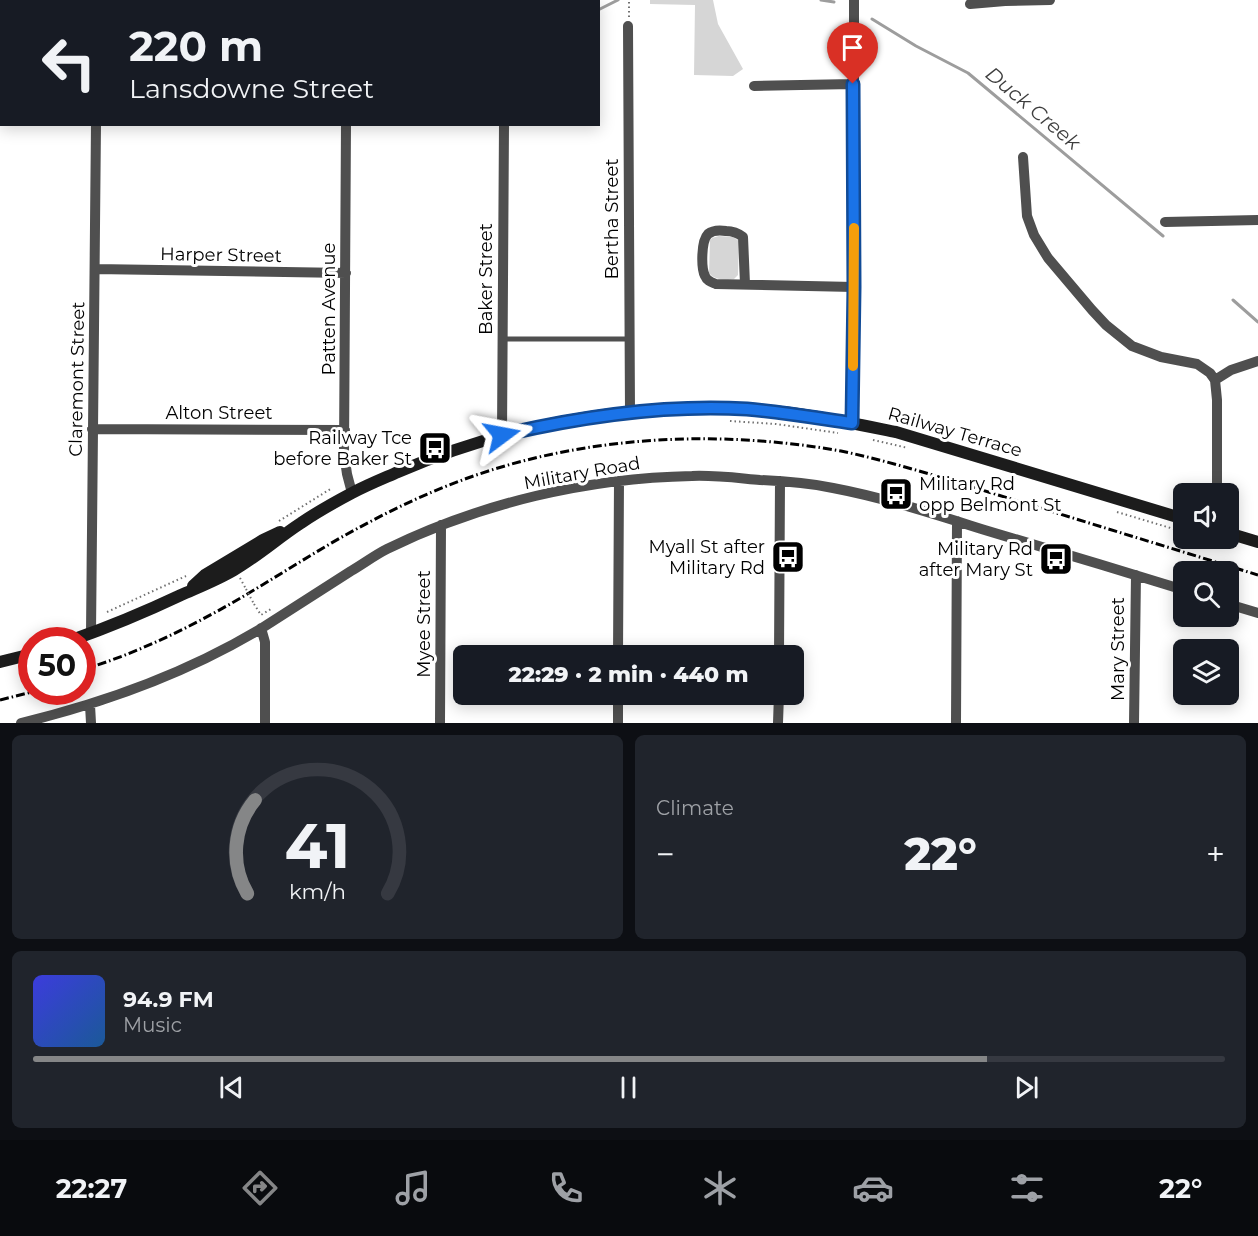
<!DOCTYPE html>
<html lang="en">
<head>
<meta charset="utf-8">
<style>
	:root { --surface:#171b24; --page:#20242c; --text:#f1f3f6; --muted:#9ea1a6; --line:#363941; --accent:#858687 }
	body { margin:0; font-family:Montserrat,sans-serif; background:var(--page); color:var(--text); height:100vh; display:flex; flex-direction:column; font-size:22px; white-space:nowrap }
	* { box-sizing:border-box; margin:0 }
	p { font-size:20px; color:var(--muted) }
	.icon { flex:none; width:33px; height:33px; fill:none; stroke:currentColor; stroke-width:2; stroke-linecap:round; stroke-linejoin:round }
	.map { position:relative; height:723px; overflow:hidden }
	.drawer { display:flex; flex-direction:column; gap:12px; padding:12px; background:#0d0f14; flex:1 }
	.drawer>* { flex:none }
	.hud { position:absolute; left:0px; top:0px; width:600px; height:126px; box-shadow:0 3px 15px #0003; background:#171b24; color:var(--text); overflow:hidden }
	.tools { position:absolute; left:1173px; top:483px; display:grid; gap:12px }
	.tools a { display:grid; place-items:center; width:66px; height:66px; border-radius:9px; background:var(--surface); box-shadow:0 3px 15px #0003; font-size:30px }
	.speed { position:absolute; left:18px; top:627px; display:flex; gap:12px; font-size:30px; font-weight:700; text-align:center }
	.speed>* { display:grid; place-content:center; width:78px; height:78px; border-radius:50%; background:var(--surface); box-shadow:0 3px 15px #0003; line-height:1 }
	.speed .limit { border:9px solid #d22; background:#fff; color:#111 }
	.pin { position:absolute; display:grid; place-items:center; width:51px; height:51px; color:#fff; margin:-62px -26px; border-radius:50% 50% 50% 0; rotate:-45deg; box-shadow:0 0 6px #0007 }
	.pin .icon { rotate:45deg }
	.me { position:absolute; width:66px; margin:-33px; rotate:77deg; stroke-linejoin:round; filter:drop-shadow(0 0 4px #0008) }
	.turn { display:flex; align-items:center; gap:21px; height:126px; padding:0 30px; font-size:27px }
	.turn .icon { width:78px; height:78px; stroke-width:2.5 }
	.turn b { display:block; font-size:42px; line-height:51px }
	.big { font-size:45px; font-weight:800; line-height:1.1 }
	.drawer .card { flex:1; display:flex; flex-direction:column; justify-content:center; gap:9px; min-width:0; padding:0 21px; border-radius:9px; background:var(--page) }
	.drawer .dial { align-items:center; gap:0 }
	.dial svg { height:156px; overflow:visible; fill:none; stroke:var(--line); stroke-width:7; stroke-linecap:round; text-anchor:middle }
	.dial text { fill:var(--text); stroke:none }
	.song { display:flex; align-items:center; gap:18px }
	.cover { width:72px; height:72px; border-radius:9px; background:linear-gradient(135deg,hsl(240 70% 55%),hsl(210 70% 35%)) }
	.played { height:6px; border-radius:3px; background:linear-gradient(90deg,var(--accent) 80%,var(--line) 80%) }
	.keys { display:flex; justify-content:space-around; direction:ltr }
	.heat { display:flex; justify-content:space-between; align-items:center; font-size:33px; direction:ltr }
	.drawer .tiles { flex:1; display:grid; gap:12px; grid-template-columns:1fr 1fr }
	.card:last-child { grid-column:span 2 }
	.trip { position:absolute; left:453px; top:645px; width:351px; height:60px; border-radius:9px; background:var(--surface); box-shadow:0 3px 15px #0003; font-weight:800; line-height:60px; text-align:center }
	.tabs { display:flex; height:96px; justify-content:space-around; align-items:center; background:#090b0e; color:var(--muted) }
	.tabs .icon { width:42px; height:42px }
	.tabs .current { color:var(--accent) }
	.tabs b { font-size:27px; color:var(--text) }
	.map>svg:first-child { display:block }
</style>
</head>
<body>
<div class="map">
<svg width="1258" height="723" viewBox="0 0 1258 723">
	<rect width="100%" height="100%" fill="#fff"/>
	<path fill="#d6d6d6" d="M650,0H713L718,24L743,69L733,76L694,75L695,5L650,4Z
		M719,236L733,237L739,241L738,273V275L734,279C725,279 715,281 709,273L710,240L712,238Z"/>
	<g fill="none" stroke-linecap="round" stroke-linejoin="round">
		<path stroke="#9d9d9d" stroke-width="3" d="M254,0L255,2
			M821,0L834,2
			M598,10L618,0
			M872,19L916,46L968,73L1163,236
			M1233,300L1258,322"/>
		<path stroke="#717171" stroke-width="2" stroke-dasharray="1.5 3" stroke-linecap="butt" d="M71,0L72,2
			M629,17V0
			M730,421L776,424L838,433
			M873,440L908,448
			M1117,512L1184,532
			M279,521L332,488
			M1204,538L1226,545
			M240,578L246,589
			M254,604L261,615L271,609
			M107,612L186,576"/>
		<path stroke="#4f4f4f" stroke-width="5" d="M502,339H629"/>
		<path stroke="#4f4f4f" stroke-width="10" d="M95,2V0
			M347,2V0
			M505,2V0
			M970,4L1005,1L1050,0
			M0,26H2
			M628,26L630,412
			M754,86L853,84
			M346,124L344,453L347,474L352,493
			M1023,157L1027,216L1034,235L1048,258L1092,310L1106,325L1132,346L1161,357L1197,364L1210,373L1215,380L1217,400V494
			M1165,222L1258,220
			M95,269L346,273
			M745,284L743,237C738,233 733,231 726,231C720,230 713,230 708,234C701,241 701,268 705,276C707,281 711,282 716,284L854,287
			M1215,380L1231,370L1258,361
			M851,423L854,287V0
			M92,429L345,430
			M502,435L504,124
			M1228,604L1258,613
			M261,628L265,642V723
			M91,633L96,124
			M618,656L619,481
			M779,656L780,481
			M90,705L91,723
			M21,723C104,703 189,672 262,628C292,609 321,590 351,571C363,564 375,555 387,549C481,503 587,478 692,476C714,475 737,478 760,480C784,481 809,483 833,488C886,498 937,515 988,531C1053,550 1119,570 1184,590
			M440,723L441,525
			M618,723V694
			M778,723L779,694
			M956,723L957,521
			M1134,723L1136,575"/>
		<path stroke="#1c1c1c" stroke-width="12" d="M1228,533L1258,542
			M193,586L205,575L263,540L280,532
			M72,640C109,627 145,612 181,595C199,587 217,580 234,570C258,556 278,538 301,523C317,512 335,502 352,493C367,485 382,479 398,472C507,425 624,404 743,409C795,411 846,422 896,432L1184,519
			M0,662L32,654"/>
		<path stroke="#000" stroke-width="3" stroke-dasharray="9 3 1.5 3" stroke-linecap="butt" d="M82,670C141,652 197,624 249,593C279,575 309,556 340,538C369,522 399,506 430,493C558,437 705,427 841,451C875,458 909,468 943,478L1258,575
			M0,700L32,692"/>
		<path stroke="#717171" stroke-width="2" stroke-dasharray="1.5 3" stroke-linecap="butt" d="M246,589L254,604"/>
	</g>
	<g fill="none" stroke-linecap="round" stroke-linejoin="round">
		<defs>
			<path id="route" d="M502,435C583,416 665,404 747,409C782,412 817,418 852,423L854,287L853,84"/>
		</defs>
		<use href="#route" stroke="#114b97" stroke-width="15"/>
		<use href="#route" stroke="#1a73e8" stroke-width="10"/>
		<path stroke="#f59e0b" stroke-width="10" d="M853,366L854,228"/>
	</g>
	<defs>
		<symbol id="bus-square" viewBox="-11 -11 22 22"><rect x="-9" y="-9" width="18" height="18" rx="4" fill="#000" stroke="#fff"/><path d="M-5-6H5V4H4V6H2V4H-2V6H-4V4H-5ZM-3.5-4V0h7V-4ZM-3.5 1.2v1.5H-2V1.2ZM2 1.2v1.5H3.5V1.2Z" fill="#fff"/></symbol>
	</defs>
	<g fill-rule="evenodd">
		<use href="#bus-square" x="416" y="429" width="38" height="38"/>
		<use href="#bus-square" x="877" y="475" width="38" height="38"/>
		<use href="#bus-square" x="769" y="538" width="38" height="38"/>
		<use href="#bus-square" x="1037" y="540" width="38" height="38"/>
	</g>
	<g text-anchor="middle" dominant-baseline="central" stroke-width="6" stroke-linejoin="round" paint-order="stroke">
		<g font-size="18" fill="#000" stroke="#fff">
			<text transform="translate(612 219) rotate(-90)">Bertha Street</text>
			<text transform="translate(221 255) rotate(1)">Harper Street</text>
			<text transform="translate(486 279) rotate(-90)">Baker Street</text>
			<text transform="translate(329 309) rotate(-90)">Patten Avenue</text>
			<text transform="translate(77 379) rotate(-89)">Claremont Street</text>
			<text x="219" y="413">Alton Street</text>
			<text transform="translate(955 432) rotate(16)">Railway Terrace</text>
			<text transform="translate(582 473) rotate(-10)">Military Road</text>
			<text transform="translate(424 624) rotate(-90)">Myee Street</text>
			<text transform="translate(1118 649) rotate(-90)">Mary Street</text>
		</g>
		<g font-size="18" fill="#000" stroke="#fff" text-anchor="end">
			<text x="412" y="438">Railway Tce<tspan x="412" dy="21">before Baker St</tspan></text>
			<text x="919" y="484" text-anchor="start">Military Rd<tspan x="919" dy="21">opp Belmont St</tspan></text>
			<text x="765" y="547">Myall St after<tspan x="765" dy="21">Military Rd</tspan></text>
			<text x="1033" y="549">Military Rd<tspan x="1033" dy="21">after Mary St</tspan></text>
		</g>
		<g font-size="20" font-style="italic" fill="#3e3e3e" stroke="#fff">
			<text transform="translate(1033 108) rotate(40)">Duck Creek</text>
		</g>
	</g>
</svg>
<div class="tools">
<a><svg class="icon" aria-label="sound" viewBox="0 0 24 24"><path d="M4 9h4l5-4v14l-5-4H4zM17 9q2 3 0 6"/></svg></a>
<a><svg class="icon" aria-label="search" viewBox="0 0 24 24"><circle cx="10" cy="10" r="6"/><path d="M15 15l6 6"/></svg></a>
<a><svg class="icon" aria-label="layers" viewBox="0 0 24 24"><path d="M12 4l9 5-9 5-9-5zM3 14l9 5 9-5"/></svg></a>
</div>
<div class="speed"><div class="limit">50</div></div>
<div class="pin" style="left:853px;top:84px;background:#d93025"><svg class="icon" aria-label="arrive" viewBox="0 0 24 24"><path d="M6 21V4h12l-3 4 3 4H6"/></svg></div>
<svg class="me" style="left:502px;top:435px" viewBox="-20 -20 40 40"><path d="M0-17L14 15 0 8-14 15z" fill="#1a73e8" stroke="#fff" stroke-width="4"/></svg>
<div class="trip">22:29 · 2 min · 440 m</div>
<div class="hud">
<div class="turn"><svg class="icon" aria-label="left" viewBox="0 0 24 24"><path d="M17 20v-9H6M10 6l-5 5 5 5"/></svg><div><b>220 m</b>Lansdowne Street</div></div>
</div>
</div>
<section class="drawer">
<div class="tiles">
<div class="card dial"><svg viewBox="0 0 100 80">
<path d="M14 69A42 42 0 1 1 86 69"/>
<path d="M14 69A42 42 0 0 1 18 21" stroke="#858687"/>
<text x="50" y="56" font-size="32" font-weight="700">41</text>
<text x="50" y="72" font-size="11">km/h</text>
</svg></div>
<div class="card"><p>Climate</p>
<div class="heat"><a>−</a><b class="big">22°</b><a>+</a></div>
</div>
<div class="card">
<div class="song"><i class="cover"></i><div><b>94.9 FM</b><p>Music</p></div></div>
<div class="played"></div>
<div class="keys"><svg class="icon" aria-label="previous" viewBox="0 0 24 24"><path d="M18 5L8 12l10 7zM5 5v14"/></svg><svg class="icon" aria-label="pause" viewBox="0 0 24 24"><path d="M8 5v14M16 5v14"/></svg><svg class="icon" aria-label="next" viewBox="0 0 24 24"><path d="M6 5l10 7-10 7zM19 5v14"/></svg></div>
</div>
</div>
</section>
<nav class="tabs">
<b>22:27</b>
<svg class="icon current" aria-label="directions" viewBox="0 0 24 24"><path d="M12 3l9 9-9 9-9-9zM9 14v-3h6M13 9l2 2-2 2"/></svg>
<svg class="icon" aria-label="music" viewBox="0 0 24 24"><path d="M9 18V5l10-2v13"/><circle cx="6" cy="18" r="3"/><circle cx="16" cy="16" r="3"/></svg>
<svg class="icon" aria-label="phone" viewBox="0 0 24 24"><path d="M5 4h4l2 5-3 2q2 4 5 5l2-3 5 2v4C11 20 4 13 5 4z"/></svg>
<svg class="icon" aria-label="climate" viewBox="0 0 24 24"><path d="M12 3v18M4 7l16 10M4 17L20 7"/></svg>
<svg class="icon" aria-label="car" viewBox="0 0 24 24"><path d="M5 17H2v-5l4-1 3-4h7l3 4 3 1v5h-3M9 17h6M6 11h13"/><circle cx="7" cy="17" r="2"/><circle cx="17" cy="17" r="2"/></svg>
<svg class="icon" aria-label="filters" viewBox="0 0 24 24"><path d="M4 7h16M4 17h16"/><circle cx="9" cy="7" r="2"/><circle cx="15" cy="17" r="2"/></svg>
<b>22°</b>
</nav>
</body>
</html>
